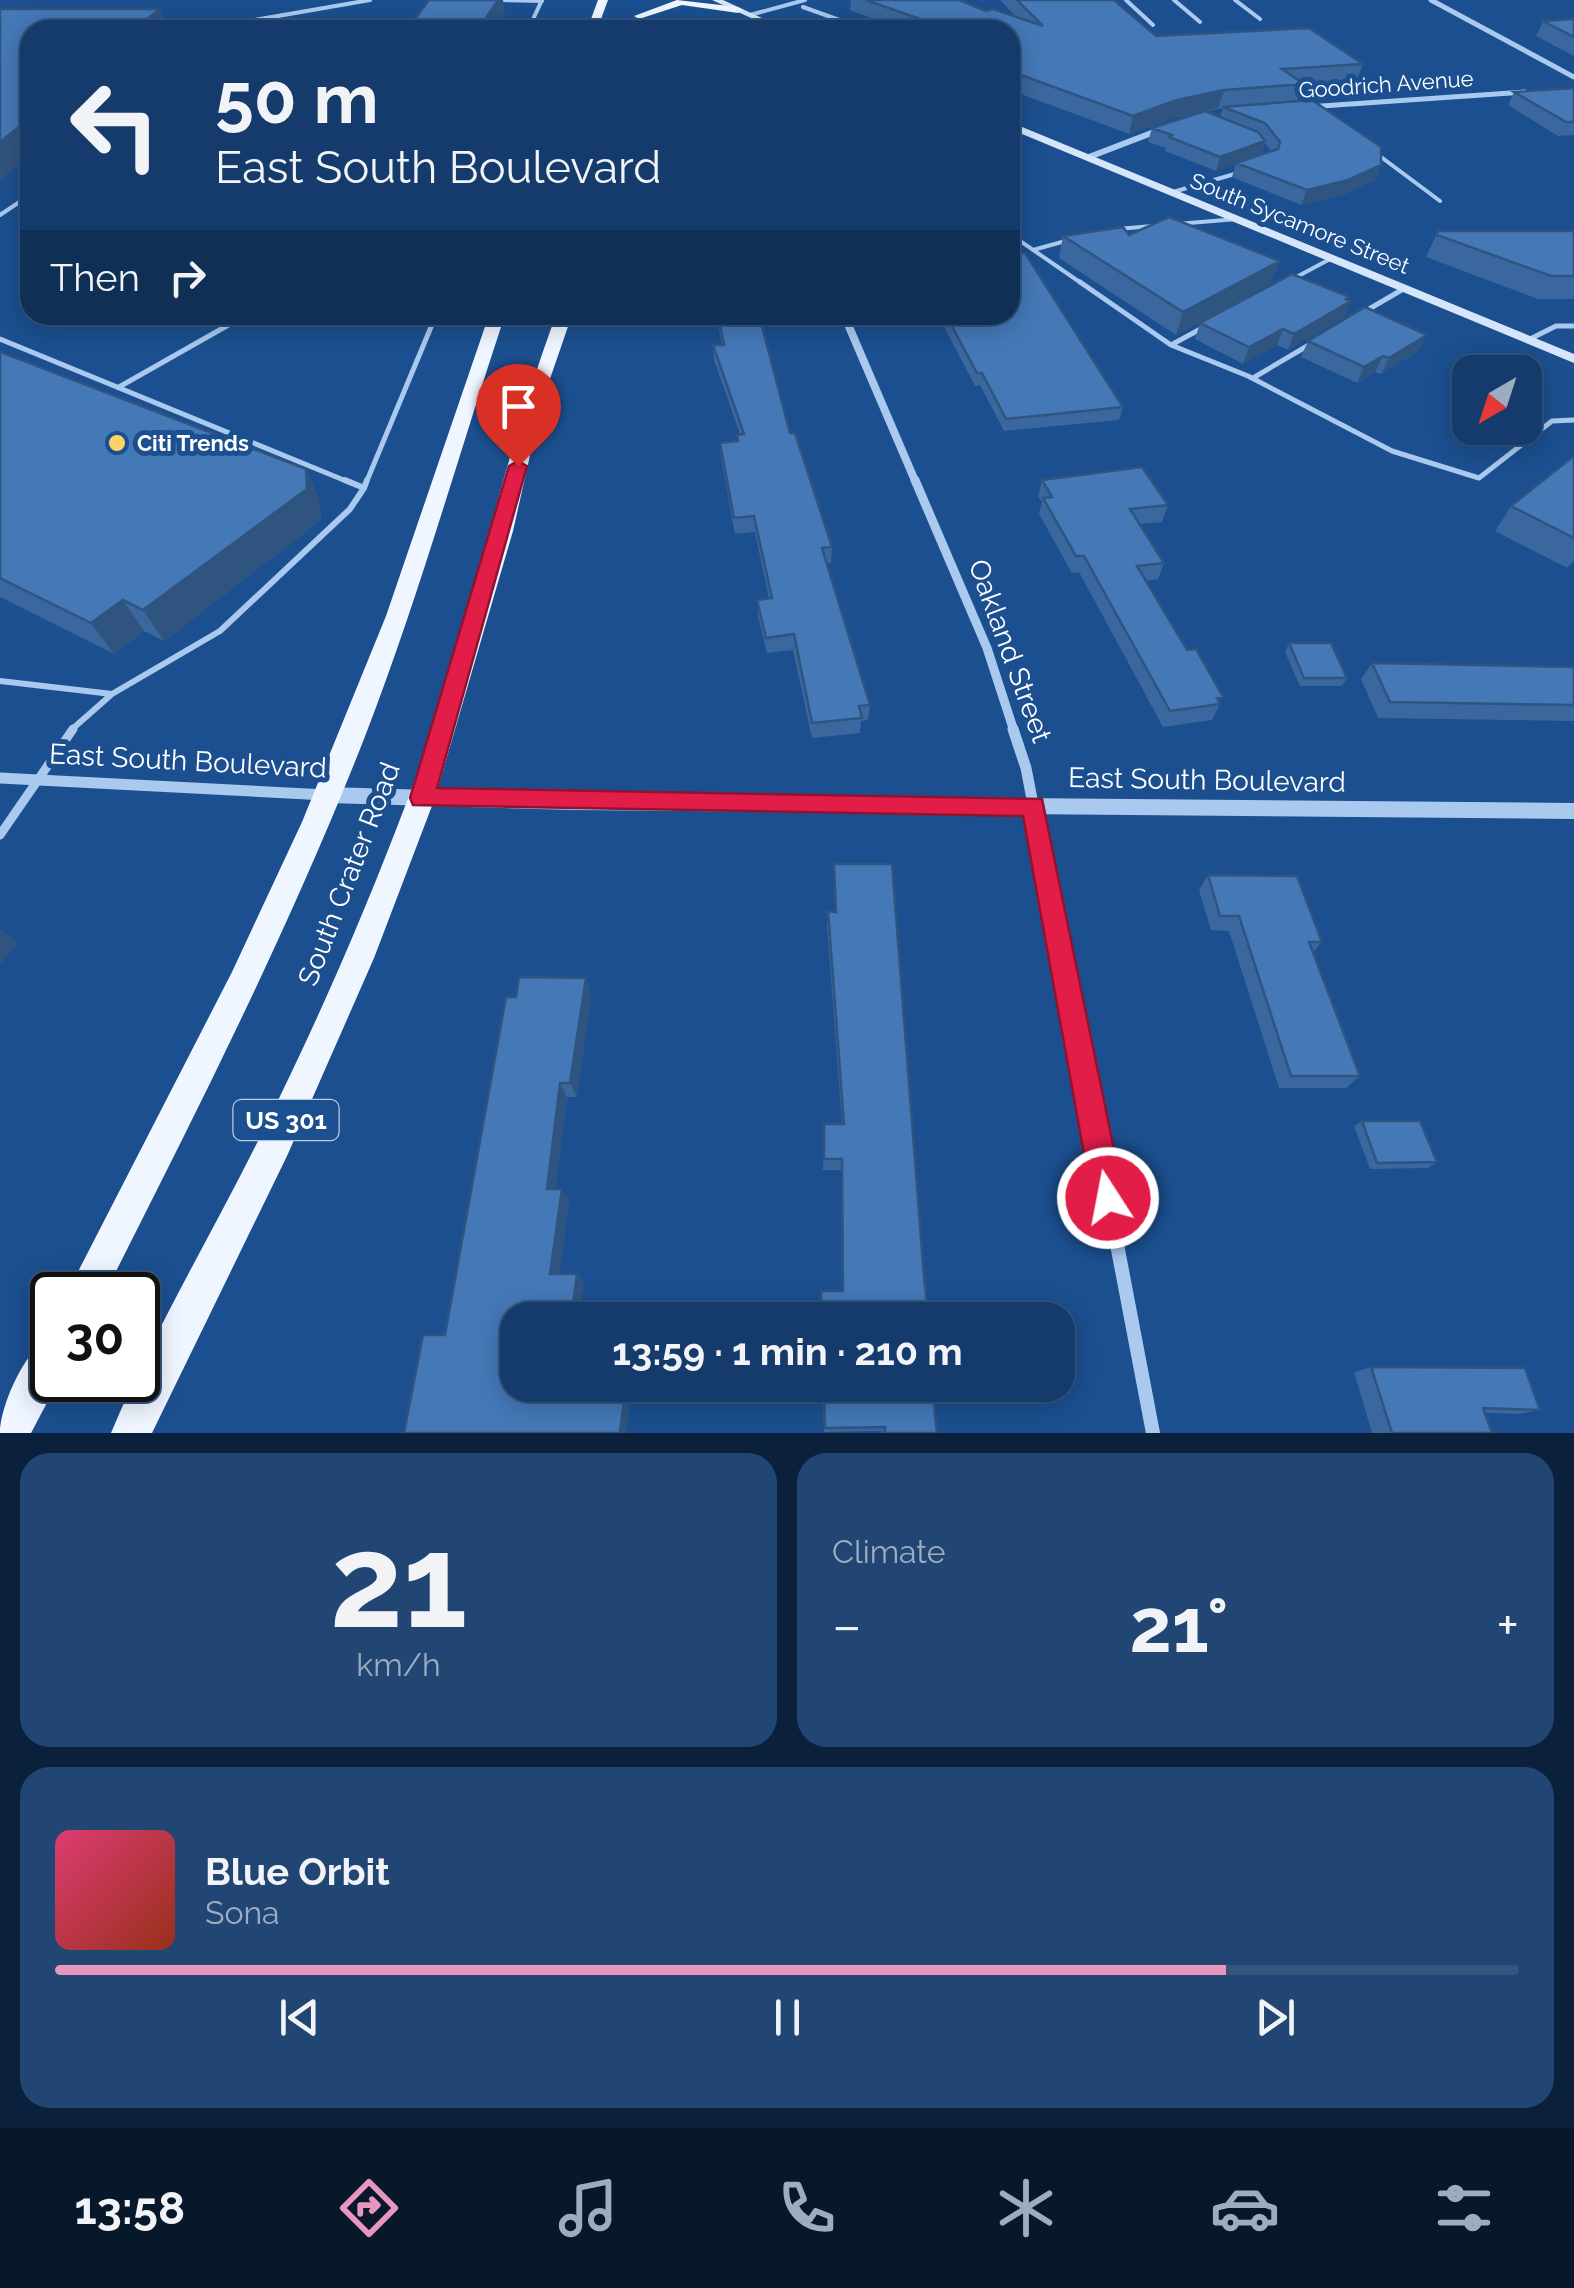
<!DOCTYPE html>
<html lang="en">
<head>
<meta charset="utf-8">
<style>
	:root { --surface:#143b6b; --page:#214673; --text:#f1f3f6; --muted:#9dadc1; --line:#33557e; --accent:#e797bd }
	body { margin:0; font-family:Raleway,sans-serif; background:var(--page); color:var(--text); height:100vh; display:flex; flex-direction:column; font-size:38px; white-space:nowrap }
	* { box-sizing:border-box; margin:0 }
	p { font-size:32px; color:var(--muted) }
	.icon { flex:none; width:55px; height:55px; fill:none; stroke:currentColor; stroke-width:2; stroke-linecap:round; stroke-linejoin:round }
	.map { position:relative; height:1433px; overflow:hidden }
	.drawer { display:flex; flex-direction:column; gap:20px; padding:20px; background:#0b203b; flex:1 }
	.drawer>* { flex:none }
	.guide { position:absolute; left:20px; top:20px; width:1000px; height:305px; border-radius:30px; box-shadow:0 5px 25px #0003,0 0 0 2px var(--line); background:#143b6b; color:var(--text); overflow:hidden }
	.needle { width:65px; rotate:219deg }
	.buttons { position:absolute; left:1452px; top:355px; display:grid; gap:20px }
	.buttons a { display:grid; place-items:center; width:90px; height:90px; border-radius:20px; background:var(--surface); box-shadow:0 5px 25px #0003,0 0 0 2px var(--line); font-size:50px }
	.speed { position:absolute; left:30px; top:1272px; display:flex; gap:20px; font-size:50px; font-weight:700; text-align:center }
	.speed>* { display:grid; place-content:center; width:130px; height:130px; border-radius:50%; background:var(--surface); box-shadow:0 5px 25px #0003,0 0 0 2px var(--line); line-height:1 }
	.speed .limit { border:5px solid #111; border-radius:15px; background:#fff; color:#111 }
	.pin { position:absolute; display:grid; place-items:center; width:85px; height:85px; color:#fff; margin:-102px -42px; border-radius:50% 50% 50% 0; rotate:-45deg; box-shadow:0 0 10px #0007 }
	.pin .icon { rotate:45deg }
	.me { position:absolute; width:110px; margin:-55px; rotate:349deg; stroke-linejoin:round; filter:drop-shadow(0 0 8px #0008) }
	.turn { display:flex; align-items:center; gap:35px; height:210px; padding:0 30px; font-size:45px }
	.turn .icon { width:130px; height:130px; stroke-width:2.5 }
	.turn b { display:block; font-size:70px; line-height:85px }
	.then { display:flex; align-items:center; height:95px; padding:0 30px; background:#0003; gap:20px; font-size:38px }
	.big { font-size:75px; font-weight:700; line-height:1.1 }
	.drawer .card { flex:1; display:flex; flex-direction:column; justify-content:center; gap:15px; min-width:0; padding:0 35px; border-radius:30px; background:var(--page) }
	.drawer .dial { align-items:center; gap:0 }
	.dial b { font-size:130px; line-height:1 }
	.song { display:flex; align-items:center; gap:30px }
	.cover { width:120px; height:120px; border-radius:15px; background:linear-gradient(135deg,hsl(340 70% 55%),hsl(10 70% 35%)) }
	.played { height:10px; border-radius:5px; background:linear-gradient(90deg,var(--accent) 80%,var(--line) 80%) }
	.keys { display:flex; justify-content:space-around; direction:ltr }
	.heat { display:flex; justify-content:space-between; align-items:center; font-size:55px; direction:ltr }
	.drawer .tiles { flex:1; display:grid; gap:20px; grid-template-columns:1fr 1fr }
	.card:last-child { grid-column:span 2 }
	.trip { position:absolute; left:500px; top:1302px; width:575px; height:100px; border-radius:30px; background:var(--surface); box-shadow:0 5px 25px #0003,0 0 0 2px var(--line); font-weight:700; line-height:100px; text-align:center }
	.dock { display:flex; height:160px; justify-content:space-around; align-items:center; background:#08182b; color:var(--muted) }
	.dock .icon { width:70px; height:70px }
	.dock .active { color:var(--accent) }
	.dock b { font-size:45px; color:var(--text) }
	.map>svg:first-child { display:block }
</style>
</head>
<body>
<div class="map">
<svg width="1574" height="1433" viewBox="0 0 1574 1433">
	<rect width="100%" height="100%" fill="#1b4f8f"/>
	<g fill="none" stroke-linecap="round" stroke-linejoin="round">
		<path stroke="#a9c9ee" stroke-width="4" d="M495,0L542,1
			M1126,0L1153,25
			M1174,0L1200,22
			M1235,0L1260,19
			M803,7L842,21L814,30
			M750,15L805,0
			M842,21L865,30
			M197,30L370,0
			M528,30L542,0
			M1373,151L1440,201
			M30,173V180
			M1173,192L1238,173
			M0,215L30,195
			M1117,229L1237,219
			M1010,234L1084,285
			M1033,250L1069,240
			M1289,281L1332,258"/>
		<path stroke="#a9c9ee" stroke-width="5" d="M1080,282L1171,345L1206,326
			M1364,312L1405,288
			M0,339L351,483
			M1528,340L1556,326H1574
			M1171,345L1248,376L1392,451L1479,478L1552,421L1574,420
			M1253,378L1314,342
			M119,387L246,315
			M366,483L436,315"/>
		<path stroke="#a9c9ee" stroke-width="6" d="M364,488L367,480
			M0,681L112,694
			M70,731L112,694L220,631L350,509L364,488L345,480"/>
		<path stroke="#a9c9ee" stroke-width="9" d="M0,835L73,729"/>
		<path stroke="#a9c9ee" stroke-width="5" d="M1431,0L1574,77
			M1307,107L1525,92"/>
		<path stroke="#a9c9ee" stroke-width="6" d="M1089,157L1162,129"/>
		<path stroke="#a9c9ee" stroke-width="8" d="M844,315L916,483"/>
		<path stroke="#a9c9ee" stroke-width="9" d="M915,480L987,648L1014,731"/>
		<path stroke="#a9c9ee" stroke-width="11" d="M1013,729L1026,768L1079,1043
			M0,778L326,795"/>
		<path stroke="#a9c9ee" stroke-width="14" d="M1078,1040L1153,1433"/>
		<path fill="#a9c9ee" fill-rule="evenodd" d="M327,787L574,794L1574,803V819L574,810L327,803L320,800L318,795L320,790Z"/>
		<path fill="#d6e6fa" fill-rule="evenodd" d="M712,0H723L788,30H777Z
			M1010,122L1574,354V363L1010,129Z"/>
		<path fill="#f0f6ff" fill-rule="evenodd" d="M598,0H608L597,30H587Z
			M677,0L738,7L743,10L738,13L682,5L639,19L634,16Z
			M489,315H505C458,456 418,600 364,739C289,930 196,1113 104,1295H66L232,972L302,822L386,616Z
			M556,315H572L542,402L513,531L435,798L374,958L287,1156L152,1433H111C153,1332 212,1234 261,1135C315,1027 364,915 407,801C467,643 497,474 556,315Z
			M52,1336V1380H59L31,1433H0C0,1406 26,1347 52,1336Z"/>
	</g>
	<path fill="#3a679d" fill-rule="evenodd" d="M851,0H959L986,11L1016,17L1000,0H1114L1156,36L1363,64L1356,82L1304,85L1298,101L1381,165L1375,180L1342,195L1301,205L1232,177L1236,164L1216,171L1165,151L1166,148L1148,142L1152,128L1220,117L1223,108L1173,118L1129,134L1010,90V30H903L850,10ZM1265,143L1271,151L1261,154Z
		M1574,19V56L1536,36L1543,21Z
		M1574,88V135L1558,136L1508,105L1514,92Z
		M1438,231H1574V299H1538L1426,257Z
		M1129,235L1271,284L1176,335L1059,258L1063,236Z
		M1348,300L1351,301L1344,317L1288,350L1277,345L1243,364L1195,339L1200,323Z
		M716,315H759L790,433L832,547L831,563H826L870,705L868,720L861,721L860,733L812,738L793,650L767,653L758,616L757,600L769,599L755,532L735,534L721,458L720,443L737,441L740,434L714,360L713,345H722Z
		M938,315H1010L1123,407L1119,420L1004,431L980,385L975,386Z
		M1308,341L1418,351L1381,374L1375,372L1357,383L1301,357Z
		M0,352L306,469L319,500L321,520L164,641L144,631L114,654L0,597Z
		M1574,456V561L1567,568L1495,531L1511,506Z
		M1042,480L1168,505L1162,522L1139,524L1164,563L1158,579L1146,581L1220,704L1212,720L1163,727L1079,572L1072,573L1039,514L1042,502L1038,497Z
		M1289,643L1347,678L1342,686H1300L1285,652Z
		M1372,663L1574,667V721L1378,718L1361,679Z
		M834,864L924,1277L929,1320H821V1291H842L841,1170H823L824,1124H842L827,926L828,911H835Z
		M1208,875L1322,942L1313,952L1360,1076L1346,1088H1279L1229,931L1211,930L1199,890Z
		M586,978L591,994L577,1097H567L555,1189L569,1201L559,1274H577L584,1284L518,1320L563,1398L624,1400L629,1406L626,1433L445,1335L516,997Z
		M1362,1121L1437,1162L1428,1168L1370,1169L1354,1126Z
		M1371,1367L1540,1410L1518,1414L1485,1413L1492,1433H1372L1354,1372Z
		M822,1385H934L932,1387L937,1433H882V1431L824,1432Z"/>
	<path fill="#305480" d="M498,0H503L505,12L494,30H478Z
		M160,9L168,30H133Z
		M1224,90L1218,108L1173,118L1129,134L1133,116L1177,100Z
		M30,118V156L0,181V142Z
		M1265,141L1261,155L1216,171L1220,157Z
		M1381,165L1375,180L1342,195L1301,205L1307,190Z
		M1280,261L1271,284L1176,335L1183,312Z
		M1350,297L1346,304L1351,301L1344,317L1288,350L1294,334Z
		M1283,329L1277,345L1243,364L1249,347Z
		M1427,335L1418,351L1381,374L1389,358Z
		M1383,356L1375,372L1357,383L1364,367Z
		M306,469L319,500L321,520L164,641L143,610Z
		M123,600L144,631L114,654L91,623Z
		M0,928L18,943L0,966Z
		M586,978L591,994L577,1097L570,1083Z
		M560,1083L567,1097L554,1201L547,1189Z
		M562,1189L569,1201L558,1284L550,1274Z
		M577,1274L584,1284L580,1320H571Z
		M555,1385H564L562,1403L554,1397Z
		M624,1400L629,1406L626,1433H620Z"/>
	<path fill="#4478b7" stroke="#305480" stroke-width="2.5" d="M429,0H498L478,30H407Z
		M866,0H959L986,11L993,9L1043,26L1017,0H1114L1156,36L1309,28L1363,64L1282,69L1304,84L1224,90L1177,100L1133,116L1010,71V30H928L940,26Z
		M0,9H160L133,30H30V118L0,142Z
		M1574,19V37L1543,21Z
		M1574,88V122H1566L1514,92Z
		M1312,100L1381,147V165L1348,180L1307,190L1236,163L1278,149L1280,142L1265,123L1223,107Z
		M1205,111L1258,132L1265,141L1220,157L1169,137L1172,135L1152,128Z
		M1169,217L1280,261L1183,312L1063,236L1123,227L1129,235Z
		M1438,231H1574V276H1551L1437,235Z
		M1025,253L1123,407L1006,419L982,373H977L946,315H1010V255Z
		M1292,274L1350,297L1346,299L1351,301L1294,334L1283,329L1249,347L1200,323Z
		M1365,307L1427,335L1389,358L1383,356L1364,367L1308,341Z
		M718,315H759L790,433H795L832,547L822,548L870,705L859,706L862,718L812,723L794,634L766,638L757,600L772,598L754,516L734,518L720,443L738,441L737,435L744,434L713,345H724Z
		M0,352L306,469L307,489L143,610L123,600L91,623L0,578Z
		M1574,456V538L1511,506Z
		M1142,467L1168,505L1130,509L1164,563L1137,566L1187,650L1196,649L1223,697L1217,698L1220,704L1170,711L1084,556H1076L1043,498L1052,497L1042,480Z
		M1289,643H1331L1347,678H1304Z
		M1372,663L1574,667V705L1390,702Z
		M834,864H892L924,1277L929,1320H822L821,1291H843L842,1159H824V1124H844L828,911L836,912Z
		M1208,875L1297,876L1322,942H1309L1360,1076H1291L1239,916H1220Z
		M519,977L586,978L570,1083H560L547,1189H562L550,1274H577L571,1320H518V1385H555L554,1397L624,1400L620,1433H404L423,1335H445L506,997H516Z
		M1362,1121H1420L1437,1162L1377,1163Z
		M1371,1367L1525,1368L1540,1410L1483,1408L1492,1433H1392Z
		M824,1385H932L937,1433H885V1427L825,1428Z"/>
	<path fill="#e11d48" stroke="#92132f" stroke-width="2.5" d="M518,461L527,466L437,788L1042,799L1124,1198L1119,1209L1108,1214L1097,1209L1092,1198L1023,816L413,805L410,798L509,466Z"/>
	<circle fill="#ffd166" stroke="#1b4f8f" stroke-width="4" cx="117" cy="443" r="10"/>
	<g text-anchor="middle" dominant-baseline="central" stroke-width="10" stroke-linejoin="round" paint-order="stroke">
		<g font-size="22" fill="#fff" stroke="#1b4f8f">
			<text transform="translate(1386 84) rotate(-4)">Goodrich Avenue</text>
			<text transform="translate(1300 223) rotate(22)">South Sycamore Street</text>
		</g>
		<g font-size="22" font-weight="bold" fill="#fff" stroke="#1b4f8f" text-anchor="start">
			<text x="137" y="443">Citi Trends</text>
		</g>
		<rect fill="#1b4f8f" stroke="#bbcadd" stroke-width="2.5" x="233.5" y="1100" width="105" height="40" rx="8"/>
		<g font-size="25" font-weight="bold" fill="#fff">
			<text x="286" y="1120">US 301</text>
		</g>
		<g font-size="28" fill="#fff" stroke="#1b4f8f">
			<text transform="translate(1010 651) rotate(70)">Oakland Street</text>
			<text transform="translate(188 761) rotate(3)">East South Boulevard</text>
			<text transform="translate(1207 780) rotate(1)">East South Boulevard</text>
			<text transform="translate(349 874) rotate(-69)">South Crater Road</text>
		</g>
	</g>
</svg>
<div class="buttons">
<a><svg class="needle" viewBox="-14 -14 28 28"><path d="M0-13l5 13h-10z" fill="#e53935"/><path d="M0 13l5-13h-10z" fill="#9dadc1"/></svg></a>
</div>
<div class="speed"><div class="limit">30</div></div>
<div class="pin" style="left:518px;top:466px;background:#d93025"><svg class="icon" aria-label="arrive" viewBox="0 0 24 24"><path d="M6 21V4h12l-3 4 3 4H6"/></svg></div>
<svg class="me" style="left:1108px;top:1198px" viewBox="-20 -20 40 40"><circle r="17" fill="#e11d48" stroke="#fff" stroke-width="3"/><path d="M0-11L8 9 0 5-8 9z" fill="#fff"/></svg>
<div class="trip">13:59 · 1 min · 210 m</div>
<div class="guide">
<div class="turn"><svg class="icon" aria-label="left" viewBox="0 0 24 24"><path d="M17 20v-9H6M10 6l-5 5 5 5"/></svg><div><b>50 m</b>East South Boulevard</div></div>
<div class="then">Then<svg class="icon" aria-label="right" viewBox="0 0 24 24"><path d="M7 20v-9h11M14 6l5 5-5 5"/></svg></div>
</div>
</div>
<section class="drawer">
<div class="tiles">
<div class="card dial"><b>21</b><p>km/h</p></div>
<div class="card"><p>Climate</p>
<div class="heat"><a>−</a><b class="big">21°</b><a>+</a></div>
</div>
<div class="card">
<div class="song"><i class="cover"></i><div><b>Blue Orbit</b><p>Sona</p></div></div>
<div class="played"></div>
<div class="keys"><svg class="icon" aria-label="previous" viewBox="0 0 24 24"><path d="M18 5L8 12l10 7zM5 5v14"/></svg><svg class="icon" aria-label="pause" viewBox="0 0 24 24"><path d="M8 5v14M16 5v14"/></svg><svg class="icon" aria-label="next" viewBox="0 0 24 24"><path d="M6 5l10 7-10 7zM19 5v14"/></svg></div>
</div>
</div>
</section>
<nav class="dock">
<b>13:58</b>
<svg class="icon active" aria-label="directions" viewBox="0 0 24 24"><path d="M12 3l9 9-9 9-9-9zM9 14v-3h6M13 9l2 2-2 2"/></svg>
<svg class="icon" aria-label="music" viewBox="0 0 24 24"><path d="M9 18V5l10-2v13"/><circle cx="6" cy="18" r="3"/><circle cx="16" cy="16" r="3"/></svg>
<svg class="icon" aria-label="phone" viewBox="0 0 24 24"><path d="M5 4h4l2 5-3 2q2 4 5 5l2-3 5 2v4C11 20 4 13 5 4z"/></svg>
<svg class="icon" aria-label="climate" viewBox="0 0 24 24"><path d="M12 3v18M4 7l16 10M4 17L20 7"/></svg>
<svg class="icon" aria-label="car" viewBox="0 0 24 24"><path d="M5 17H2v-5l4-1 3-4h7l3 4 3 1v5h-3M9 17h6M6 11h13"/><circle cx="7" cy="17" r="2"/><circle cx="17" cy="17" r="2"/></svg>
<svg class="icon" aria-label="filters" viewBox="0 0 24 24"><path d="M4 7h16M4 17h16"/><circle cx="9" cy="7" r="2"/><circle cx="15" cy="17" r="2"/></svg>
</nav>
</body>
</html>
